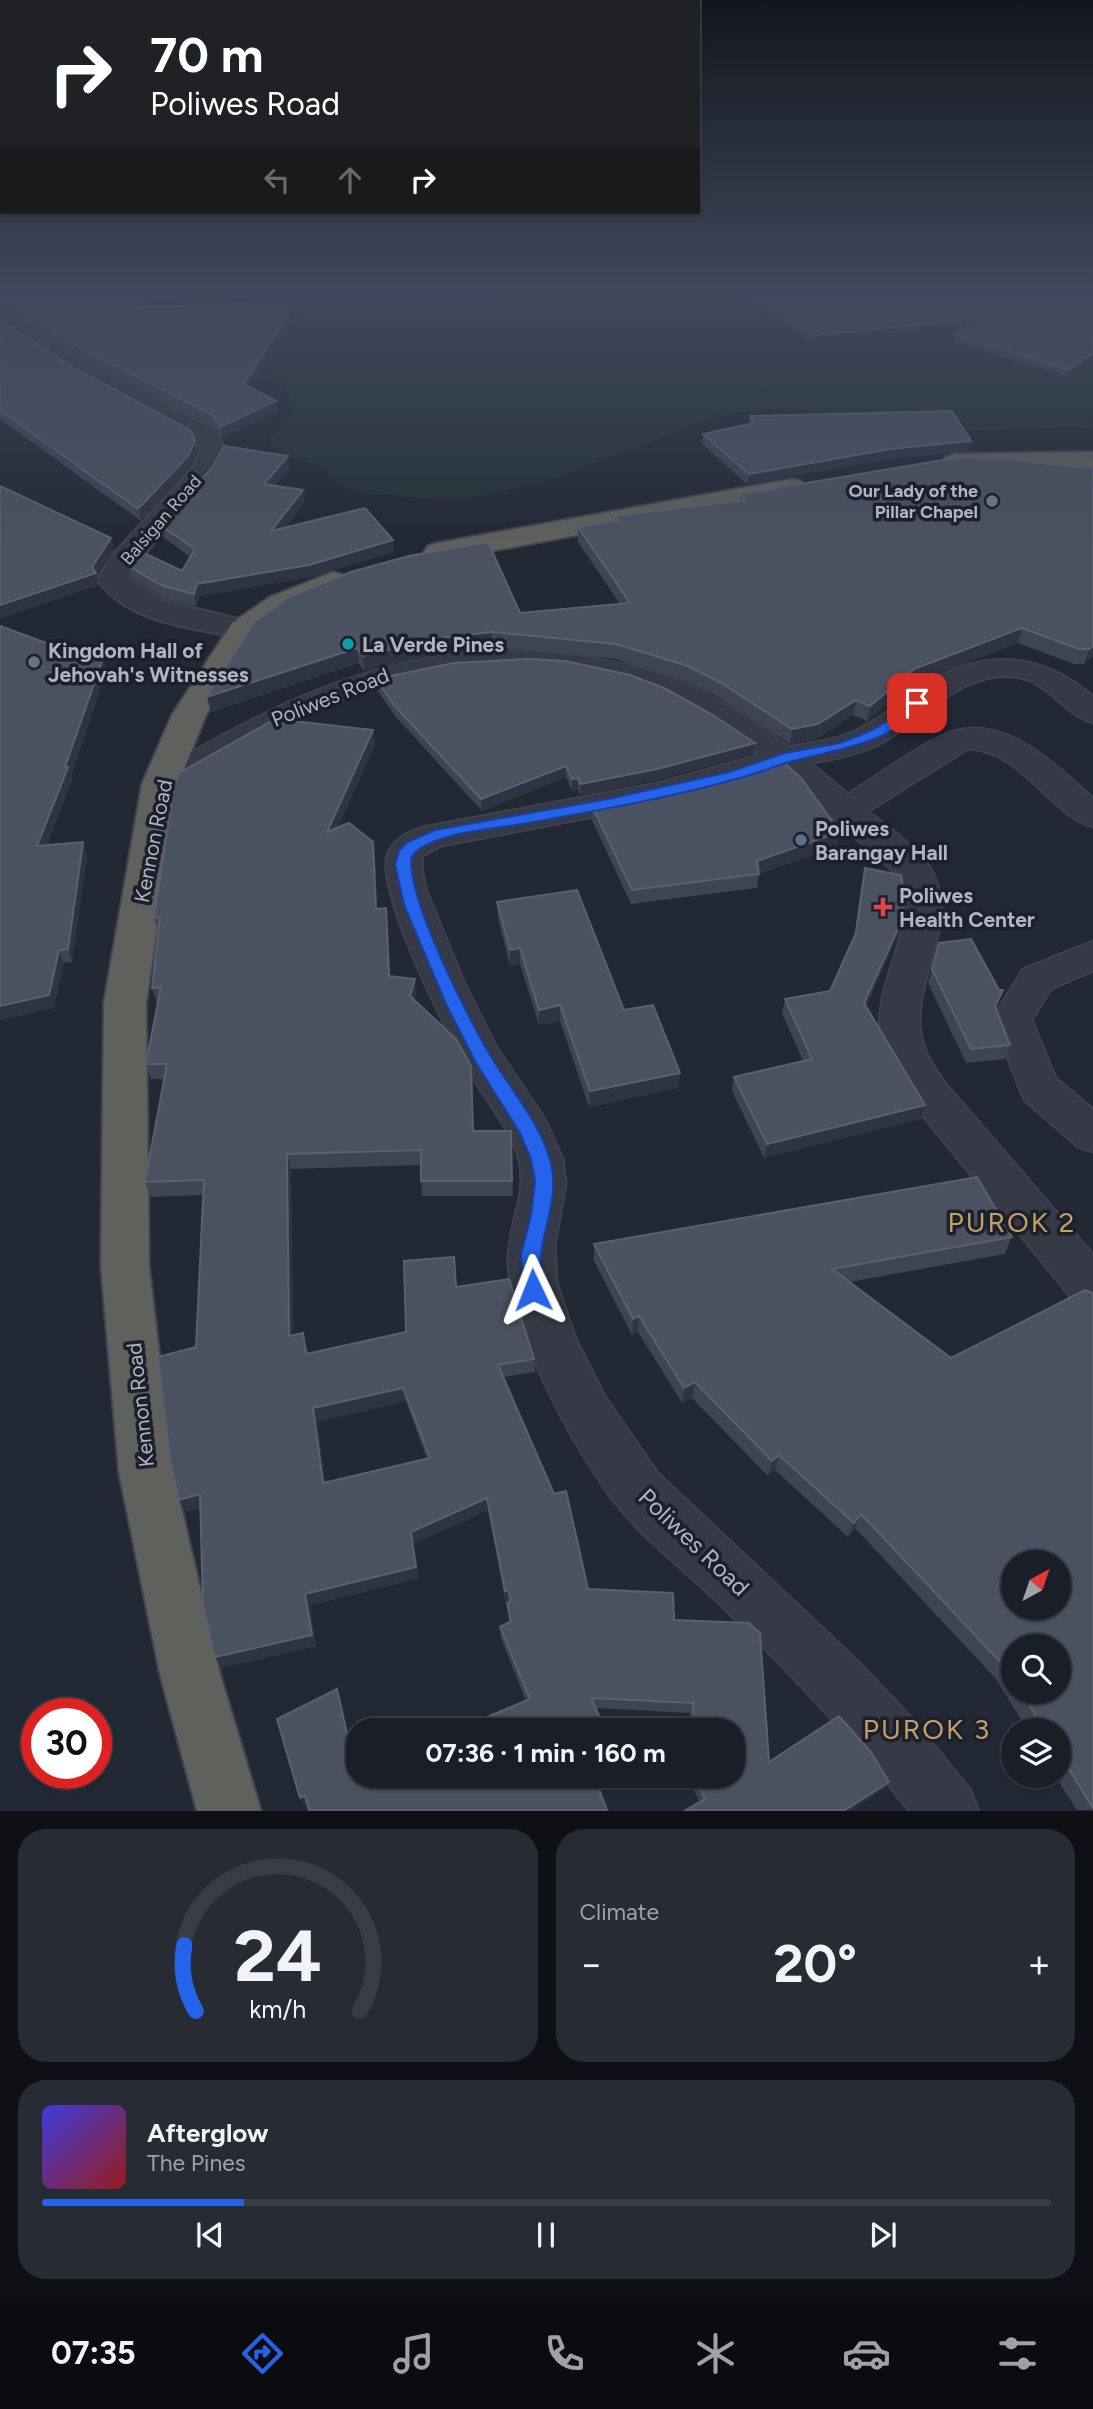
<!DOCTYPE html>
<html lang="en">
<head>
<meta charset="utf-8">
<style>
	:root { --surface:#1a1e28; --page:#272b34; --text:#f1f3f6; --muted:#9fa2a8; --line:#383c45; --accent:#2563eb }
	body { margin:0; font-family:Figtree,sans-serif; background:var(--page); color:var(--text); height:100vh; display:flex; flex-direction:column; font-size:26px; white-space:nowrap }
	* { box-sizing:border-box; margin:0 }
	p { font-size:23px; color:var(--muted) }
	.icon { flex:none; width:38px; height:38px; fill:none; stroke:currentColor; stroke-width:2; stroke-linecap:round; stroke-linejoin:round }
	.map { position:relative; height:1811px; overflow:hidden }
	.sheet { display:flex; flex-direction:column; gap:18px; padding:18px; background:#0e1016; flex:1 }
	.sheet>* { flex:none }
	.top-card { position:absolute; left:0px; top:0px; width:700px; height:214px; box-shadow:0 2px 5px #0004,0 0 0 2px var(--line); background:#202124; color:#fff; overflow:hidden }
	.needle { width:46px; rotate:40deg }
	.controls { position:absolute; left:1001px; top:1550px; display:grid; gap:14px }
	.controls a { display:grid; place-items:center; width:70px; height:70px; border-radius:50%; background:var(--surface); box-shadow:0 2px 5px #0004,0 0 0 2px var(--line); font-size:35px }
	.speed { position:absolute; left:21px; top:1698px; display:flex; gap:14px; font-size:35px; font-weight:700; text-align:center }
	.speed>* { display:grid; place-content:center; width:91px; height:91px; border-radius:50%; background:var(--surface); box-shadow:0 2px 5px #0004,0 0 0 2px var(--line); line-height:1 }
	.speed .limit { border:10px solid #d22; background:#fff; color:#111 }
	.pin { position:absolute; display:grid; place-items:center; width:60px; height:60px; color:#fff; margin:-30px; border-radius:14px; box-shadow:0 4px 10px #0006 }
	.me { position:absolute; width:77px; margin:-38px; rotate:358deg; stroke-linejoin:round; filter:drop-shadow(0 0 5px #0008) }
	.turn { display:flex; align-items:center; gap:24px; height:147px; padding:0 35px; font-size:32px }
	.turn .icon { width:91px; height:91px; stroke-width:2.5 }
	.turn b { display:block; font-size:49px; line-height:60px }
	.lanes { display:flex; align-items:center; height:66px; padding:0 35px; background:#0003; justify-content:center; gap:35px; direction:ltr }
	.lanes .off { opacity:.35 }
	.big { font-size:52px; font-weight:700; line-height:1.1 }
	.sheet .card { flex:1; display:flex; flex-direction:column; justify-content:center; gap:10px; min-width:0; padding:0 24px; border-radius:28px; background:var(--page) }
	.sheet .dial { align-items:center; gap:0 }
	.dial svg { height:182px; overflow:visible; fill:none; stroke:var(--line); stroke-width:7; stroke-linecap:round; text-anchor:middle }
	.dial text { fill:var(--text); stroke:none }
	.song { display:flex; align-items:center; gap:21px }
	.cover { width:84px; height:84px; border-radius:10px; background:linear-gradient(135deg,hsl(240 70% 55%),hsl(0 70% 35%)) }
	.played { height:7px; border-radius:4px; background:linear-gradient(90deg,var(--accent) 20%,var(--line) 20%) }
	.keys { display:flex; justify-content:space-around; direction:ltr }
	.heat { display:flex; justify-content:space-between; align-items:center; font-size:38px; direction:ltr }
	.sheet .tiles { flex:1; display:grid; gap:18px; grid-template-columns:1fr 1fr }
	.card:last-child { grid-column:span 2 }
	.trip { position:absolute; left:346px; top:1718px; width:399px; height:70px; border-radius:28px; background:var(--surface); box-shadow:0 2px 5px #0004,0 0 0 2px var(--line); font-weight:700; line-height:70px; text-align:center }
	.tabs { display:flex; height:112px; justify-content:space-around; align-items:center; background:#0a0c10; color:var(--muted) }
	.tabs .icon { width:49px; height:49px }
	.tabs .current { color:var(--accent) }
	.tabs b { font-size:32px; color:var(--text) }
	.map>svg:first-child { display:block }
</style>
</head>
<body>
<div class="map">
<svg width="1093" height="1811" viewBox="0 0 1093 1811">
	<rect width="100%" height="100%" fill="#232835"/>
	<path fill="#253237" d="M167,291H1093V429L1072,427L916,434L806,410L767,409L723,414L547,481L459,501L360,493L331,478L320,466L290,457L270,446V437L286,425L293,411C286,375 279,383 255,362C239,347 226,323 212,306L177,302L166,298Z"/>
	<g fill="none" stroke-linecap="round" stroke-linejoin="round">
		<defs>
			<path id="minor" d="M492,650C619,654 686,669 789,747C811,742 832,741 852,732C880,720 903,698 929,682C987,648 1042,653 1093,696V723C1066,716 1050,685 1021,678C965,666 922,722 878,745C857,755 834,760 811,763L848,794C875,777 927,739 954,731C1007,715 1057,766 1093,798V827C1049,815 1023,751 968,749L869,811C886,826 907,840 922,857C970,911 912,973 921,1033C924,1053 935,1069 947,1085L1093,1254V1310L1076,1304L917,1109C902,1086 883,1059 880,1031C875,973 922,931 895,873L779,771L657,805L441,846L423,856L422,869L427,892L466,986L496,1046L545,1119L563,1159L566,1184L555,1245L557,1283L576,1339L605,1396L658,1473L859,1662L911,1717L970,1789L979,1811H909C849,1734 782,1665 712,1597C675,1562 633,1531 604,1488C565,1431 511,1331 508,1261C507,1225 529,1193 518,1156C509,1128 489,1105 474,1080C451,1042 376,895 387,855C392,839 408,832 423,827L657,783L759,755C721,726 676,698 630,683C552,657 431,665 354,695C290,720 231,757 172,792L160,795L148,792L143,784L148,776C268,709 352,661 492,650Z
				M1093,941V971L1051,989L1032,1020L1056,1078L1093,1109V1152L1078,1147L1024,1100L992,1019L1023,969Z"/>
			<path id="tertiary" d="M0,309L92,366L213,429L227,451L212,478L133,567L128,579L165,601L254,623L258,629L254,635L243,638C195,628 129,624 98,580L110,558L192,469L201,451L194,439L76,376L0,325Z"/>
			<path id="trunk" d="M1093,452V468L955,470L946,467L942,462L946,457L955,454Z
				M792,479L801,481L805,487L801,493L438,561L428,558L424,552L428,546L438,543Z
				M333,572L343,575L348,581L343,587L292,609L255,635L206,715L178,784L146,1003L149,1267L173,1472L220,1674L261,1811H197L160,1674L119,1472L101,1267L104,1003L142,784L172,715L232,623L270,597Z"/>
		</defs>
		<use href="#minor" stroke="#3f4450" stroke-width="3"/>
		<use href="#tertiary" stroke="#3f4450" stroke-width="4"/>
		<use href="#trunk" stroke="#414551" stroke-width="4"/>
		<use href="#minor" fill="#363a46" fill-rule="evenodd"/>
		<use href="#tertiary" fill="#363a46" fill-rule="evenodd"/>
		<use href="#trunk" fill="#60605d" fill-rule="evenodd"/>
	</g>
	<path fill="#3e4454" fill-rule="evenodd" d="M0,291H197L159,306L296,303L297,314L250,387L277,412L222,438L214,427L93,364L0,308Z
		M729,291H1093V359L1067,377L953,342L955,335L969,326L814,342Z
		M0,320L72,367L195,439L197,453L190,467L141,521L0,419Z
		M750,416L969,451L888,459L747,484L702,444L703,434L749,424Z
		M290,468L274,485L304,502L285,528L393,540L394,552L311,577L200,596L196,606L166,599L131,578L128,566L182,571L190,557L163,537L160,525Z
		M1093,468V656L1084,664H1074L1018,643L911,684L867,721L853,715L816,739L790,744L718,697L684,681L615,659L492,647L441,653L364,671L359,663L211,712L207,697L254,622L520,613L620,604L578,542V527L615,521V516L740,500L741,494Z
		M0,626L107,670L71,776L72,780L47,845L87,855L72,962L64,963L54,1008L0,1020Z
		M376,679L755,743L753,754L656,780L580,795L578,790L572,791L566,777L482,811L395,716L377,690Z
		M373,730L375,745L338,827L373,842L375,858L377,909L388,923L390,977L416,994L414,1001L474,1131H511L513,1196H422L421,1181V1165L291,1169L293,1336L307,1347L308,1354L406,1332L456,1287L534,1359L535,1372L504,1377L588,1589L674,1620L769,1762L889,1782L882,1790L700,1802L693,1789V1776H733V1731H691L690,1713L596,1708L526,1701L501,1638L500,1627L509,1622L507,1603H509H506L488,1510L413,1544L419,1578L310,1605L316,1646L221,1668L200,1508L185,1512L196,1347L203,1195L151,1197L145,1182L165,1079H151L146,1064L158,1003H157L152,988L158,931L154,918ZM406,1401L427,1459L325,1483L317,1422Z
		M592,806L840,832L837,846L759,874L757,888L631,904L592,820Z
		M865,868L902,920L898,934L866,1006L925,1105L921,1119L764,1158L732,1091L734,1077L803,1061L782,1013L785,999L830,991L854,937L862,883Z
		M497,902L624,1010L680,1073L678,1088L589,1107L560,1021L539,1025L520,964L510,966L498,918Z
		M939,943L999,990H1003L996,1009L1010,1045L1005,1059L966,1063L928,983Z
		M1012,1237L1005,1254L849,1282L951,1358L1093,1293V1810H1077L1055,1776H1059V1731H1028L996,1679L855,1528L848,1537L775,1470L768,1476L692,1398L682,1403L638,1332L632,1335L594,1261V1244ZM1013,1647L1059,1692H1013Z"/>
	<path fill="#2e3443" d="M169,291H197L130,317L128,307Z
		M296,303L297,314L245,395L244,384Z
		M981,319L979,325L814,342L815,335Z
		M1093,353V359L1067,377L1068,370Z
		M276,401L277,412L222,438L220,427Z
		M195,439L197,453L190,467L141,521L138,509L191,441Z
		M971,441L969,451L888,459L747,484L749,474L890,449Z
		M288,456L290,468L266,495L264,484Z
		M303,490L304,502L273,543L271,531Z
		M111,538L114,550L97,577L99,585L0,619V605L92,567Z
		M393,540L394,552L311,577L200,596L196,606L194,594L197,584Z
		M1022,628L1018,643L911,684L867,721L870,706L914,669Z
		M492,632V647L441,653L364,671L363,656L440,638Z
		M1093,646V656L1084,664L1089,649Z
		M357,648L359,663L211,712L207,697Z
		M103,658L107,670L71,776L72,780L42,859L37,846Z
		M856,700L853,715L816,739L790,744L792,729Z
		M373,730L375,745L329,847L327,832Z
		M755,743L753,754L656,780L580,795V784Z
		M566,766V777L482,811L481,799Z
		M578,778V790L572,791V779Z
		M840,832L837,846L759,874L757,861Z
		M83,842L87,855L72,962L68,949Z
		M373,842L375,858L378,924L376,909Z
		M386,908L388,923L391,992L389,976Z
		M902,920L898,934L860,1017L864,1003Z
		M520,948V964L510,966V950Z
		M59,950L64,963L54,1008L0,1020V1006Z
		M415,979L416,994L411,1012L410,996Z
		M1003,990L998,1004L990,1020L995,1006Z
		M560,1005V1021L539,1025V1010Z
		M680,1073L678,1088L589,1107L590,1091Z
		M925,1105L921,1119L764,1158L767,1144Z
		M287,1154L291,1169L293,1350L289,1336Z
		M639,1316L638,1332L632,1335L633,1319Z
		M695,1382L692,1398L682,1403L684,1388Z
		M403,1388L406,1401L317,1422L326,1496L323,1483L313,1408Z
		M779,1455L775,1470L768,1476L772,1461Z
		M200,1494L205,1507L185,1512L179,1500Z
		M487,1498L488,1510L413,1544L419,1578L310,1605L316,1646L221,1668L215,1657L305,1594L411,1532Z
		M861,1514L855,1528L848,1537L854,1523Z
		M505,1591H508V1602L506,1603Z
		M337,1689L341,1699L359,1780L355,1771Z
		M889,1782L882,1790L852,1810H845Z
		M305,1795L310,1804L305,1806L300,1798Z"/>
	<path fill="#4a5160" stroke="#5a6070" stroke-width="2" fill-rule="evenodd" d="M0,291H169L128,307L296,303L244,384L276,401L220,427L212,415L91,353L0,300Z
		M740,291H1093V353L1068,370L955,335L981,319L815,335Z
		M0,320L72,367L190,430L195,439L191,441H195L188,456L138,509L0,410Z
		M952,411L971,441L890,449L749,474L703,434L754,423L750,416Z
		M224,446L288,456L264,484L303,490L271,531L365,508L393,540L309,565L197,584L194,594L163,586L128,566L138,550L182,571L195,549L160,525L212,468Z
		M992,458L1093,468V646L1089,649H1079L1022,628L914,669L870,706L856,700L818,724L792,729L720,682L685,665L616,644L492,632L440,638L363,656L357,648L207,697L254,622L291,596L351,572L409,556L488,542L520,613L630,603L578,527L619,520L615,516L745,500L741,494L949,459Z
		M0,486L111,538L92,567L96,573L0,605Z
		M0,626L76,654L103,658L65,767H68L37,846L83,842L68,949L59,950L49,995L0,1006Z
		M529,659L565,661L630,675L664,688L713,715L755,743L657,769L580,784L578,778L572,779L566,766L481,799L394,705L376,679L454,663Z
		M275,719L373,730L327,832L349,823L373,842L376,909L386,908L389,976L415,979L410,996L456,1039L471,1066L473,1131H511L512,1181H421V1150L287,1154L289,1336L303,1333L306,1354L406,1332L404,1261L454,1257L456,1287L509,1279L534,1359L498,1365L554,1494L566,1491L588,1589L673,1593L674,1620L749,1623L760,1633L769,1762L839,1716L871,1752L889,1782L845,1810H686L705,1799L696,1780V1776H733V1731H694L693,1703L591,1698L606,1731H454L530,1699L500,1627L511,1621L507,1603L512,1601L508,1591H505L487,1498L411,1532L416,1567L305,1594L312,1635L215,1657L203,1605L200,1494L179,1500L170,1459L158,1357L196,1347L204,1180L145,1182L167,1064H146L161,987L152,988L160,917L154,918L174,786L179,773ZM403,1388L430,1458L323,1483L313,1408Z
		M781,760L801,778L840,832L757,861L759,874L632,890L592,806L659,793Z
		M865,868L901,875L905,899L902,920L864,1003L925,1105L767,1144L734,1077L812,1059L785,999L830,991L856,933Z
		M577,890L624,1010L653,1005L680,1073L590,1091L560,1005L539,1010L520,948L510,950L497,902Z
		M971,939L999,990H1003L995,1006L1010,1045L971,1049L932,969L939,943Z
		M977,1177L1012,1237L832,1269L951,1358L1085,1290L1093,1293V1808L1059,1753V1731H1045L1021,1692H1059V1647H1013V1680L1005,1667L861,1514L854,1523L779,1455L772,1461L695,1382L684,1388L639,1316L633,1319L594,1244ZM1013,1563H1059V1608H1013Z
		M337,1689L355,1771L359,1770V1776H594L607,1810H309L305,1795L300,1798L277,1719Z"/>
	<linearGradient id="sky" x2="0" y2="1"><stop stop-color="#13161d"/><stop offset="0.53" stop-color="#3f485c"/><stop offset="1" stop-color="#3f485c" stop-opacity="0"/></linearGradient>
	<rect width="1093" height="545" fill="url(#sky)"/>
	<path fill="#2563eb" stroke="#184099" stroke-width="2" d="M912,700L924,703C889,747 836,748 786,763C769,768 753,775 736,779C666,799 593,811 522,824C493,829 430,833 412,856C404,892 468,1018 489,1053C509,1088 539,1120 550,1160C560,1193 545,1222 541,1254C539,1268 546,1283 540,1296L533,1299L525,1296L521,1255L531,1215L535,1181L531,1159L520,1133L476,1063L446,1004L404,905L395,864L399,851L406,843L435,830L608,799L729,772L785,753L840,743L870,731L896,716Z"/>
	<g fill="#6b7280" stroke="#1c202b" stroke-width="2.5">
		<circle cx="992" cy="501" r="7"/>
		<circle cx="34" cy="662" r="7"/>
	</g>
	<circle fill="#0f9aa8" stroke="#1c202b" stroke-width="2.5" cx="348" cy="644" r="7"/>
	<circle fill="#5c6f8a" stroke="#1c202b" stroke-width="2.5" cx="801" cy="840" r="7"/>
	<path fill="#e0444e" stroke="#1c202b" stroke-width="2.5" d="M879.5 896.5h7v7h7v7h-7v7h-7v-7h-7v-7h7z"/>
	<g text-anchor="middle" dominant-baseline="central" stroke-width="7" stroke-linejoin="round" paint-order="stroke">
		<g font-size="18" font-weight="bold" fill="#b1b5c3" stroke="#1c202b" text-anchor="end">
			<text x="978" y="491">Our Lady of the<tspan x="978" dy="21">Pillar Chapel</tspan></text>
		</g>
		<g font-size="18" fill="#b1b5c3" stroke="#1c202b">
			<text transform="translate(161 520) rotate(-49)">Balsigan Road</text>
		</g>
		<g font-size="21" font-weight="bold" fill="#b1b5c3" stroke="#1c202b" text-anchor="start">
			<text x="362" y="644">La Verde Pines</text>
			<text x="48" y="650">Kingdom Hall of<tspan x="48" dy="24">Jehovah's Witnesses</tspan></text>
			<text x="815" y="828">Poliwes<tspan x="815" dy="24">Barangay Hall</tspan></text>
			<text x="899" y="895">Poliwes<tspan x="899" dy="24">Health Center</tspan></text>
		</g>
		<g font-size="21" fill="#b1b5c3" stroke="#1c202b">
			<text transform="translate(330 697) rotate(-22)">Poliwes Road</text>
			<text transform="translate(153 841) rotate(-79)">Kennon Road</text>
			<text transform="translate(140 1405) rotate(-96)">Kennon Road</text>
		</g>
		<g font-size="24" fill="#b1b5c3" stroke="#1c202b">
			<text transform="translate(694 1542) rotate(44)">Poliwes Road</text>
		</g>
		<g font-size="28" letter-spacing="2" fill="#c69f68" stroke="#1c202b">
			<text x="1012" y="1222">PUROK 2</text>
			<text x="927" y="1729">PUROK 3</text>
		</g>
	</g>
</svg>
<div class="controls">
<a><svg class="needle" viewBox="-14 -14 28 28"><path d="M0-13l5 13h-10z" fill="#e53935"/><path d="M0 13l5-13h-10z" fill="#9fa2a8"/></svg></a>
<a><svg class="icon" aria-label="search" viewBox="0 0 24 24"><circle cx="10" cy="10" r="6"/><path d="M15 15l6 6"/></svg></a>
<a><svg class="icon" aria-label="layers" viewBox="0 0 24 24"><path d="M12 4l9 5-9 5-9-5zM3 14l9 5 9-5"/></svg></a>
</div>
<div class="speed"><div class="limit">30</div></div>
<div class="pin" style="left:917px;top:703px;background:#d93025"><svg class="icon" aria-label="arrive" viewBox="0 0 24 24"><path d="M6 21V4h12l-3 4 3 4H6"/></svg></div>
<svg class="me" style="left:533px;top:1290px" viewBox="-20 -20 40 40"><path d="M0-17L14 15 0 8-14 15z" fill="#2563eb" stroke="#fff" stroke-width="4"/></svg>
<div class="trip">07:36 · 1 min · 160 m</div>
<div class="top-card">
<div class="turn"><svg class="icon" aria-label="right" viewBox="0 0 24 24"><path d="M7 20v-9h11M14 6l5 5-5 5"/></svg><div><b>70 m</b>Poliwes Road</div></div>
<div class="lanes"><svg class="icon off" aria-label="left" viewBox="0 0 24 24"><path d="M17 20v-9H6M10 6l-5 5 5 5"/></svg><svg class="icon off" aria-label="ahead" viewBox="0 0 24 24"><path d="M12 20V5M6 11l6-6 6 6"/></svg><svg class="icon" aria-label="right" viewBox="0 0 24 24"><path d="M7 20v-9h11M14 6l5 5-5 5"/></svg></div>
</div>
</div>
<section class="sheet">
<div class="tiles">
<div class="card dial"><svg viewBox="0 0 100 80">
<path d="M14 69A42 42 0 1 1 86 69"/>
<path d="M14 69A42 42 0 0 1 9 40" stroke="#2563eb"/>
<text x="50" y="56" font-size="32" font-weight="700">24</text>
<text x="50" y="72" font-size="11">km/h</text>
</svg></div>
<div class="card"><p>Climate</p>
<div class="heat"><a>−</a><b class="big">20°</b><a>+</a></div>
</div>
<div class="card">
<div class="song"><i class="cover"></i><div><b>Afterglow</b><p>The Pines</p></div></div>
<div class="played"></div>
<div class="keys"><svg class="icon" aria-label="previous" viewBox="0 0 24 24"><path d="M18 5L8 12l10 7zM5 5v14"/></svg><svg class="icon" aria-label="pause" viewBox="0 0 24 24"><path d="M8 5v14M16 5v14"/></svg><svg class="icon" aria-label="next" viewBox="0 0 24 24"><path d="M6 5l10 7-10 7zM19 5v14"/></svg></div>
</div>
</div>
</section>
<nav class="tabs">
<b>07:35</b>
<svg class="icon current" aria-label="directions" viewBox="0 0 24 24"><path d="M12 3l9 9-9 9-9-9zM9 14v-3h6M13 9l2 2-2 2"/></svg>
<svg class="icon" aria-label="music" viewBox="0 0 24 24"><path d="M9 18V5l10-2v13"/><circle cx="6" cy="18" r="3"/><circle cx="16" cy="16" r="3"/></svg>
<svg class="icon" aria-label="phone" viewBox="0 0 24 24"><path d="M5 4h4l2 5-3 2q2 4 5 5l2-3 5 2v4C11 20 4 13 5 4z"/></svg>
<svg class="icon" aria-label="climate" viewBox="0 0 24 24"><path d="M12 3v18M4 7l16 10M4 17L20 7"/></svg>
<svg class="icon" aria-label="car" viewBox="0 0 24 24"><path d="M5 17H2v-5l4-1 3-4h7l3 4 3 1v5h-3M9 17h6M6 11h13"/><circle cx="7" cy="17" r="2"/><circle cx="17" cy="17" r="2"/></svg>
<svg class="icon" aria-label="filters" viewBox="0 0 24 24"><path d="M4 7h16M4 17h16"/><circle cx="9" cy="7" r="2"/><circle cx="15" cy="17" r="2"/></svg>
</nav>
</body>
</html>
